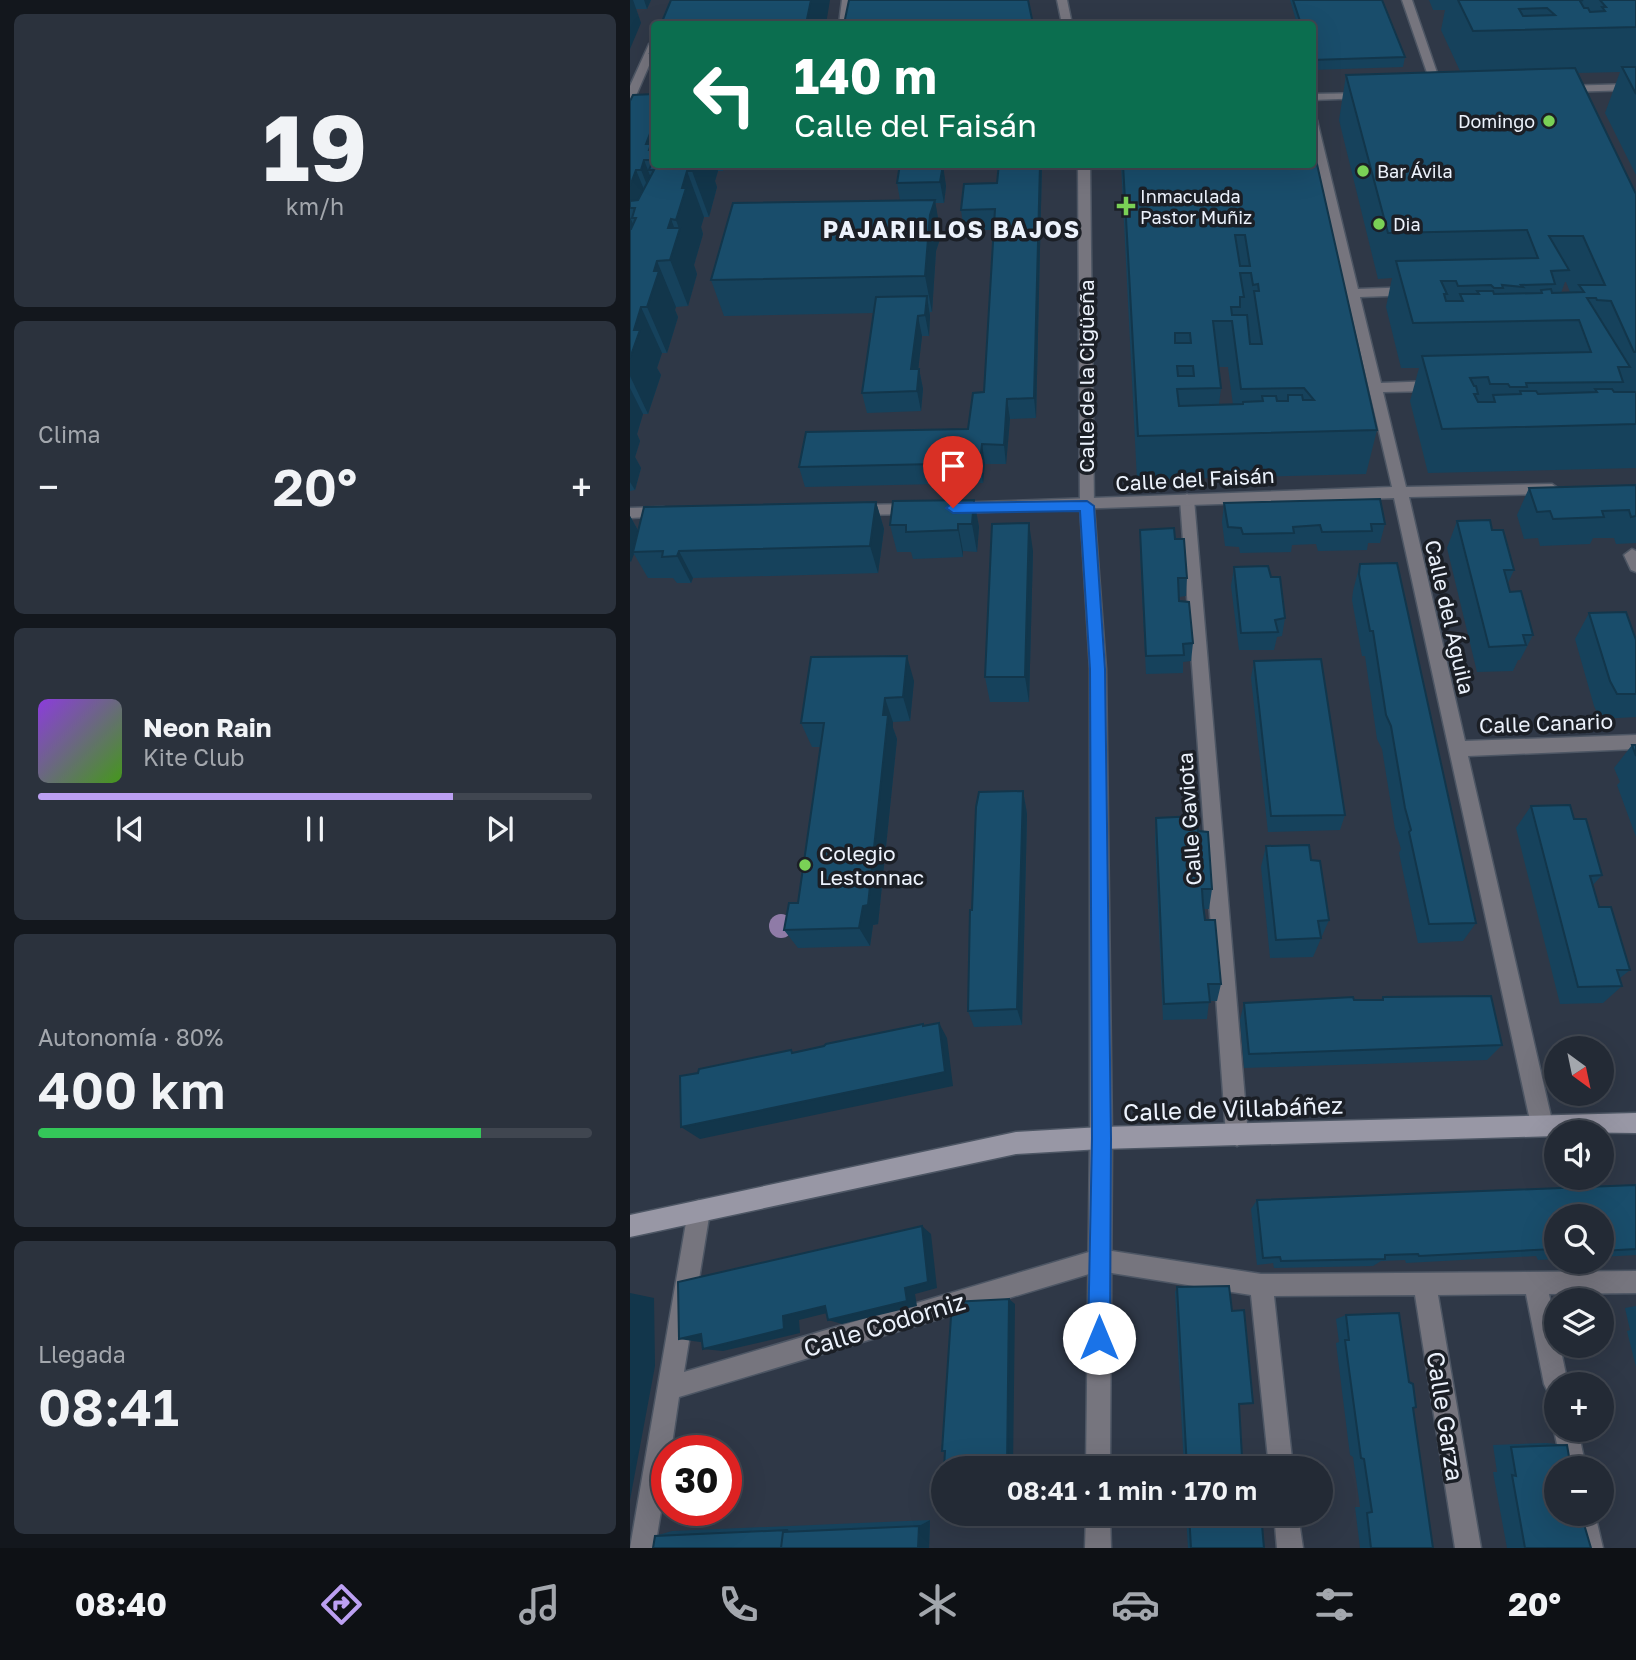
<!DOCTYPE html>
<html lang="es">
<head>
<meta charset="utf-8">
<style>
	:root { --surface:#232a35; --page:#2b323d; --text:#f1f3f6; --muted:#a3a7ad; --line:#404650; --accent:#bca0f2 }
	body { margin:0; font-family:"Golos Text",sans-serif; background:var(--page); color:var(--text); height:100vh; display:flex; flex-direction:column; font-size:26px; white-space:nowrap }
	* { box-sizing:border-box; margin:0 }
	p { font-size:23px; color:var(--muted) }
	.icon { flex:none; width:38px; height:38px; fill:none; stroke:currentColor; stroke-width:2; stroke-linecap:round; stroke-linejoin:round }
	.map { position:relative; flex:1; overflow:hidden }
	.panel { display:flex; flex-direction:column; gap:14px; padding:14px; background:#13171d; width:630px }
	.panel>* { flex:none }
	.guide { position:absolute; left:21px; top:21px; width:665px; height:147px; border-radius:7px; box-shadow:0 7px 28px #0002,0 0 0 2px var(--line); background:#0b6e4f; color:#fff; overflow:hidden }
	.needle { width:46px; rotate:147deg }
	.tools { position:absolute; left:914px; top:1036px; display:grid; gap:14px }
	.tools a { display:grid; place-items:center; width:70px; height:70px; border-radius:50%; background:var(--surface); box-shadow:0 7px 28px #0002,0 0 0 2px var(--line); font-size:35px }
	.speed { position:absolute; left:21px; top:1435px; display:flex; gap:14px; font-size:35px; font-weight:700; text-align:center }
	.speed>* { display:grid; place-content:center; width:91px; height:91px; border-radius:50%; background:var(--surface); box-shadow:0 7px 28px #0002,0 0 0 2px var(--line); line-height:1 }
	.speed .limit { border:10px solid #d22; background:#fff; color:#111 }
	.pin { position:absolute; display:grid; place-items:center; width:60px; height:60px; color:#fff; margin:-72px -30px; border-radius:50% 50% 50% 0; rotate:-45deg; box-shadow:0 0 7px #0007 }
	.pin .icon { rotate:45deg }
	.me { position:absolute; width:77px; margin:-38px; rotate:0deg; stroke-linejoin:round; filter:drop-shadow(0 0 5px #0008) }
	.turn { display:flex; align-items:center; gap:24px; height:147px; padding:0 28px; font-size:32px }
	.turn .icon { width:91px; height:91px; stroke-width:2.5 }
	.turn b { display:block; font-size:49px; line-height:60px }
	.big { font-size:52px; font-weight:600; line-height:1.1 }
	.panel .card { flex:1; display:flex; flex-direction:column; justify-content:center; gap:10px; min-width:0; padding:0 24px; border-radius:10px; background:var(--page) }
	.panel .dial { align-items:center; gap:0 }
	.dial b { font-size:91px; line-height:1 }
	.song { display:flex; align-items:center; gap:21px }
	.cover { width:84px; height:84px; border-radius:10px; background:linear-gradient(135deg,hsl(270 70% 55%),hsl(100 70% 35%)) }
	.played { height:7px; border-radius:4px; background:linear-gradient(90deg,var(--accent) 75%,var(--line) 75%) }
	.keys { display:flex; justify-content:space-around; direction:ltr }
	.heat { display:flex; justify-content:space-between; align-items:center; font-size:38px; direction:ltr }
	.charge { height:10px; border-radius:5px; background:linear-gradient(90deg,#34c759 80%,var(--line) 0) }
	.trip { position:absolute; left:301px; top:1456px; width:402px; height:70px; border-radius:35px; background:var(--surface); box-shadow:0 7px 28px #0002,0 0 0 2px var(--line); font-weight:600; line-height:70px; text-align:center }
	.menu { display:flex; height:112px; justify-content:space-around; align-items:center; background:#0e1115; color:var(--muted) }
	.menu .icon { width:49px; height:49px }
	.menu .selected { color:var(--accent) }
	.menu b { font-size:32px; color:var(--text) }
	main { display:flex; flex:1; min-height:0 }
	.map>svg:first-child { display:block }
</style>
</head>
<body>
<main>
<section class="panel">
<div class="card dial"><b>19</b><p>km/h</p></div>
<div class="card"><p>Clima</p>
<div class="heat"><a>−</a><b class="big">20°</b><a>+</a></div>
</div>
<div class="card">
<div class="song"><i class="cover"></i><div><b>Neon Rain</b><p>Kite Club</p></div></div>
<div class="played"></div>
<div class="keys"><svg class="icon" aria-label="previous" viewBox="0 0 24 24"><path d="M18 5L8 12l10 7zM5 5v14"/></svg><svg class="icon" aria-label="pause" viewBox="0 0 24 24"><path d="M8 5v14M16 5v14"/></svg><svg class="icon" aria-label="next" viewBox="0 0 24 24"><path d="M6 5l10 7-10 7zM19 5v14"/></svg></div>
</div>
<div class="card"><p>Autonomía · 80%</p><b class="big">400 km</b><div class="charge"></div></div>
<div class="card"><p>Llegada</p><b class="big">08:41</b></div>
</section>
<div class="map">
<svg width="1006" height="1548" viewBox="0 0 1006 1548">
	<rect width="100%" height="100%" fill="#2f3847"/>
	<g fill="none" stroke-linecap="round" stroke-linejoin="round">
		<defs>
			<path id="pedestrian" d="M557,494L564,499L618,1135L614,1142L607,1146L600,1142L596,1135L550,499Z
				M1002,549L1006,551V572L1001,570L994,555Z
				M69,1200L77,1203L80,1211L54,1372L469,1249L631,1274L1006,1271V1293L919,1294L926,1327V1346H930L938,1384H926V1396L918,1392L914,1384L896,1294L808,1295L851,1548H825L785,1295L644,1296L663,1468H639L621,1295L469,1271L49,1397L41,1451H37V1474L25,1548H0L58,1211L61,1203Z
				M926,1426V1430H948L956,1468H932L924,1430Z
				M644,1514H668L673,1548H647Z
				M941,1514H965L973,1548H947Z"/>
			<path id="minor" d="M212,0H222L219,24H209Z
				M772,0H782L814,93L813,95L804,93Z
				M24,41V54L5,98L0,101V86L19,44Z
				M1006,84V90L931,92L926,89L931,86Z
				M739,93V97L735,98L682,100V94Z
				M682,117L687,120L728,289L783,287L789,291L783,295L730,297L751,383L805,381L812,386L805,391L753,392L776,487L922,484L929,489L922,494L779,497L835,741L1006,735V749L838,756L923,1125L919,1132L912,1136L905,1132L901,1125L764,498L324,513L317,508L324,503L762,487L682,146Z
				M285,504L292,509L285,514L226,515L219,510L226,505Z
				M33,507L38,508L40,512L38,516L0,518V508Z
				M471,1127L478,1131L482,1138L480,1468H456L460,1138L464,1131Z
				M456,1514H480L481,1548H455Z"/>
			<path id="tertiary" d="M427,0H437L442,24H432Z
				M448,164H460L464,506L476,669L482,1138L478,1145L471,1149L464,1145L460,1138V669L450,506Z"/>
			<path id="secondary" d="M1006,1113V1133L926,1132V1136L471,1149L386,1154L0,1237V1215L386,1132L471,1127Z"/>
		</defs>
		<use href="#pedestrian" stroke="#4d5664" stroke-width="3"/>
		<use href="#minor" stroke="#4d5664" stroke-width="3"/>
		<use href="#tertiary" stroke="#4d5664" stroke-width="3"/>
		<use href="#secondary" stroke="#4d5664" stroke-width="3"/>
		<use href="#pedestrian" fill="#76757e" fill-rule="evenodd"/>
		<use href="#minor" fill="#76757e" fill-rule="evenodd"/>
		<use href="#tertiary" fill="#76757e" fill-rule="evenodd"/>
		<use href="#secondary" fill="#9897a5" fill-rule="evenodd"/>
	</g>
	<circle fill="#8f7ba7" cx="151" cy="926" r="12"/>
	<path fill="#16425c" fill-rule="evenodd" d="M0,0H21L17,9H6L11,23Z
		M660,0H752L775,57L773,67L682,70V24H667Z
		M799,0H1006V175L975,113L990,72L947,73L1006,194V468L798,473L780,401L789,368H771L756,307L762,278L748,279L709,120L716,75L830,71L811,30L815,10H803ZM935,282H936L940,292L931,293Z
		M24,42V66L20,53Z
		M24,94V164H95L93,171H88L85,181L87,187L79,217H74L71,227L73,234L64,265L67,274L58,306L46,307L45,310L48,317L37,353H32L27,368L31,375L18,414H13L7,434L10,441L5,457L11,468L5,490L0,491V101Z
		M369,164H412L406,418L380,419L376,464H355L353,483L175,487L169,467L338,429L354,392L364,230H334L331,210L367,183Z
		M491,164H682L747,430L736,474L507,480ZM588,367H598L603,405H589L591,388Z
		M312,165L316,186L314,203H305L311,236L306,251L302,312H300L299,336H292L288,369H289L293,389L291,411L237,413L232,393L244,313L94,316L81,280L270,200L267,183Z
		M1006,485V543L986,544L984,538H963L960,544L910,546L908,538L894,539L887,515L899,488Z
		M344,500L349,527L347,552L333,551V557L283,559L281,552H267L260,525Z
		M246,502L254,529L248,573L63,578L61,583H47L43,578H18L4,554L0,562V516L8,530Z
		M594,503L755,524L750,543H738L737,550L688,551L686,544L662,545L661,552L610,553L609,547L595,546L592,522Z
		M827,521L862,530L884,570L878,583L880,592L903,635L890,660H888L883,671L847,672L817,548Z
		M510,530L545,539L557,578L556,596L549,597V601L563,643L561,661L553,662V673L516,674L510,549Z
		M403,551L399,702H360L355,677Z
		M730,564L846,923L833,941L788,943L769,853L771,849L765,829L752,749L747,739L735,656H732L722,600L723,591Z
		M604,567L641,577L655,618L652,636L647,637L644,650H609L601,586Z
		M959,613L1006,640V717L970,719L964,706L945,639Z
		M624,661L715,815L710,830L638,832L621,678Z
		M284,681L280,721L263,722V728L267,739L248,924L243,925L240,946L168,948L154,930L168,903L191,747H182L171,723Z
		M1002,745H1006V837L987,785L990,782L984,768Z
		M393,791L397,814L392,1025L344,1027L338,1011L342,910Z
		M901,806L944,819L972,875L963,885L969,907L1000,970L990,978L992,986L973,1003L930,1004L886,828Z
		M526,818L568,831L582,889L579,909H573L575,920L591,984L587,1001H579L577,1019L533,1020L525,839Z
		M636,846L681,860L699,920L683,957L640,958L631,867Z
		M753,997L872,1045L857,1060L614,1068L610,1020L614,1003L751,1000Z
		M1006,1185V1255L971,1257V1216H926V1259L908,1260L906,1256L776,1263L775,1260L751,1261L743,1266L644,1268L643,1263L627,1265L621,1209L627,1200Z
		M547,1287L609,1404L612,1454H620L626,1456L628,1468H554L545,1292Z
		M1006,1306V1367L997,1331L1000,1330L995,1308Z
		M716,1315L783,1408L803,1548H730L725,1507H730L723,1457L720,1455L706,1343L709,1342L706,1319Z
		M916,1443L937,1445L953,1523L961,1548H877L863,1472H867L863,1445Z
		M556,1514H631L634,1548H558Z
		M300,1520L299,1548L25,1536L42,1531Z"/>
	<path fill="#12364b" d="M0,0H3L11,23L0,49Z
		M14,0H21L17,9Z
		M181,0H200L196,24H176Z
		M23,126L24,129V163L16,144Z
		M14,160L32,206L29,216L11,170Z
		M64,164H86L88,171L85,181L87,187L79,217L62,171Z
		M410,164H412L406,418L404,398Z
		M313,165L316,186L314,203L310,182Z
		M6,170L25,216L5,208L0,203V186Z
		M57,171L74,217L71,227L73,234L64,265L67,274L58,306L40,260L38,228L41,219L47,235L49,229L46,220L52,188Z
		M305,200L311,236L306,251L302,312L295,276L300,215Z
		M0,217L16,254L0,234Z
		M27,261L46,307L45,310L48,317L37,353L17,307L24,271Z
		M297,296L300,316L299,336L295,315Z
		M11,307L32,353L27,368L31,375L18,414L0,376V358L4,330Z
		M288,316L292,336L286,389L281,369Z
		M289,369L293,389L291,411L287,391Z
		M0,388L13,414L7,434L10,441L5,457L11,468L5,490L0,482Z
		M377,399L380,419L376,464L374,445Z
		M352,444L355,464L353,483L350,463Z
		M344,500L349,527L347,552L342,524Z
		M246,502L254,529L248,573L240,546Z
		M0,516L10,534L3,552L4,554L1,562L0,561Z
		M399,523L403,551L399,702L395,677Z
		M328,524L333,551V557L328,530Z
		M49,551L63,578L61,583L47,556Z
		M277,656L284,681L280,721L273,697Z
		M255,698L263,722V728L267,739L248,924L243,925L240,946L229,928Z
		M393,791L397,814L392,1025L387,1009Z
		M309,1023L317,1038L323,1086L70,1139L51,1127Z
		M292,1226L301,1234L307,1288L285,1294L287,1306L212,1324L198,1320L275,1288Z
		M0,1293L24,1298L25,1366L0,1500Z
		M379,1299L385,1304L383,1468H377Z
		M195,1306L209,1310L169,1320L170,1333L93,1351L73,1349L153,1316Z
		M71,1334L91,1337L70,1342L49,1339Z
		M300,1520L299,1548H288L289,1526Z"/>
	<path fill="#194d6b" stroke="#12364b" stroke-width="2" fill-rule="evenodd" d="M41,0H181L176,24H31Z
		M219,0H398L403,24H214Z
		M663,0H752L775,57L682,60V24H671Z
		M828,0H953L950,1L954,8H958L960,12L975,11L972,7H976L970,0H1006V27L843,31ZM917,8L925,15L893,16L889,9Z
		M24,42V53H20Z
		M992,67H1006V94Z
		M945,68L1006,194V352H1004L981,301L967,300L966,298H957L1000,367H988L993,382L896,383L897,387H880L878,384H860L858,377L840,378L844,386H846L848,394H844L848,402H865L863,395L891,394L890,391H906L908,394L967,392L965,389H982L984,392H1006V424L812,429L792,356L961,352L949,320L783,323L766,261L908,258L897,230L758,233L716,75ZM919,236H953L975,285H949L954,292L922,293L921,289L911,290L912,293L864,294L863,291H847L849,294H830L833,301H816L814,294H817L811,281H826L828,286L861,285L864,288H873L872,285L893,287L891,285L925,284L921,271L939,270Z
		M24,94V126H23L16,144H21L19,150H24V164H64L62,171H57L52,188H56L46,220L41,219L38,228H50L40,260L27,261L24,271H29L17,307H11L4,330H10L0,358V229H1L6,218H2L5,208H0V201L8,200L24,170H19L23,160H14L11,170H6L0,186V101L3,95Z
		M682,142L747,430L508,436L493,164H682ZM605,235H615L620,266H610ZM610,273H621L623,285L628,284L629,291H624L632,344H620L617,315H602L601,307H610V297H614ZM583,321H602L611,389L674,388L684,400H673L672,395H658V401H647L646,396H632L633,401L613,402V404L549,406L547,389L591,388ZM545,333H560L561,343H545ZM547,366H563L564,376H548Z
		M270,164L313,165L310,182L267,183Z
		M369,164H410L404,398L377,399L374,445L352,444L350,463L169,467L176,432L338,429L343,393L354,392L365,209L331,210L334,184L367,183Z
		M305,200L300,215L295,276L81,280L103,203Z
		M297,296L295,315L288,316L281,369H289L287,391L232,393L246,297Z
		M1006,485V516L1001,517L999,510L972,511L974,517L923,519L920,511L907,512L899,488Z
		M750,499L755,524H741L742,531L692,532L690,525L663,527L664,533L613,534L611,528L598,527L594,503Z
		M344,500L342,524H328V530L276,532V525H260L263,501Z
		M246,502L240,546L49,551L47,556L32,557L33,551L3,552L14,507Z
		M860,520L862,530H873L884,570H874L880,592L891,591L903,635H893L896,645L859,647L827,521Z
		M399,523L395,677H355L362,524Z
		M544,528L545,539H554L557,578H548L549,601L559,602L563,643L553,644L554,655L516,656L510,530Z
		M767,563L846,923L799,924L779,832L781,830L775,808L761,726L756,715L743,631H740L729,574L730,564Z
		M638,566L641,577H650L655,618L645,620L648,632L611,633L604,567Z
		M996,612L1006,640V694H987L980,681L959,613Z
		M277,656L273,697L255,698L253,715H258L238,905L233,906L229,928L154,930L159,903H168L194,723H171L181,657Z
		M691,659L715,815L641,816L624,661Z
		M1002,745H1006V756Z
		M393,791L387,1009L338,1011L340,910H342L346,807L349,792Z
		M940,805L944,819H956L972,875L960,876L969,907H981L1000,970H987L992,986L948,987L901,806Z
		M566,816L568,831L578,832L582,889H572L573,905L575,920H585L591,984H578L580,1002L534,1004L526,818Z
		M679,845L681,860L690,861L699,920L688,921L691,938L646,940L636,846Z
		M861,996L872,1045L619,1054L614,1003L723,997L724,1000H753V997Z
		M309,1023L315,1072L51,1127L50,1076L68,1073L69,1069L161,1050L162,1053L194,1046L196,1044L293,1024V1026Z
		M1006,1185V1249L971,1251V1216H926V1251L924,1249L789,1256L788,1254L755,1255V1259L651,1261L650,1257L633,1258L627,1200Z
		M292,1226L298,1282L275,1288L277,1301L198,1320L195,1306L153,1316L154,1329L73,1349L71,1334L49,1339L48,1282Z
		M599,1286L602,1311L614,1310L623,1403L609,1404L612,1457L626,1456L628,1468H557L547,1287Z
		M379,1299L377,1468H314L315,1451H312L322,1302Z
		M769,1313L779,1382L783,1384L786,1407L783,1408L803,1548H741L737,1513L742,1512L734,1459L731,1458L715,1340H719L716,1315Z
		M937,1445L941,1468H926V1514H951L961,1548H895L882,1475L886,1476L881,1447Z
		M559,1514H631L634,1548H561Z
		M289,1526L288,1548H151L153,1532Z
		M158,1530L153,1532L151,1548H23L25,1536Z"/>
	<path fill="#1a73e8" stroke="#114b97" stroke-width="2" d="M457,501L464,506L475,669L481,1138L480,1338L476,1345L469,1348L462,1345L458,1338L462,1138L460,669L450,511L323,513L316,508L323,503Z"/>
	<g fill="#7ad156" stroke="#1b1f26" stroke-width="2.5">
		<circle cx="919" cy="121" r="7"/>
		<circle cx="733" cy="171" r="7"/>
		<path d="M492.5 195.5h7v7h7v7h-7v7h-7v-7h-7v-7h7z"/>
		<circle cx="749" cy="224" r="7"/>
		<circle cx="175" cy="865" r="7"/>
	</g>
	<g text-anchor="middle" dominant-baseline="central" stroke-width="7" stroke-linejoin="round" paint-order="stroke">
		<g font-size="18" fill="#ecf2fc" stroke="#1b1f26" text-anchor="start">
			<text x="905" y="121" text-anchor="end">Domingo</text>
			<text x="747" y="171">Bar Ávila</text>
			<text x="510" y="196">Inmaculada<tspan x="510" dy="21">Pastor Muñiz</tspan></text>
			<text x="763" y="224">Dia</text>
		</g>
		<g font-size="21" fill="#ecf2fc" stroke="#1b1f26">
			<text transform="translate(456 376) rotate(-90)">Calle de la Cigüeña</text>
			<text transform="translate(565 479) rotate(-3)">Calle del Faisán</text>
			<text transform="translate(820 617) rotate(77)">Calle del Águila</text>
			<text transform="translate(916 723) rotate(-2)">Calle Canario</text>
			<text transform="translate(559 819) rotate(-94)">Calle Gaviota</text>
		</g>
		<g font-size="21" fill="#ecf2fc" stroke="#1b1f26" text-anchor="start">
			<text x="189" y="853">Colegio<tspan x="189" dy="24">Lestonnac</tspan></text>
		</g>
		<g font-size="23" font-weight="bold" letter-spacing="2" fill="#ecf2fc" stroke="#1b1f26">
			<text x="322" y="229">PAJARILLOS BAJOS</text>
		</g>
		<g font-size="24" fill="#ecf2fc" stroke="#1b1f26">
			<text transform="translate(603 1108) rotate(-2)">Calle de Villabáñez</text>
			<text transform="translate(254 1324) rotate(-17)">Calle Codorniz</text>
			<text transform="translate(816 1416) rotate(81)">Calle Garza</text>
		</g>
	</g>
</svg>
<div class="tools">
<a><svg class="needle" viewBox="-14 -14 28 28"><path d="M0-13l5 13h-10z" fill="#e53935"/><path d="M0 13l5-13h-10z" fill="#a3a7ad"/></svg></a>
<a><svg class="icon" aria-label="sound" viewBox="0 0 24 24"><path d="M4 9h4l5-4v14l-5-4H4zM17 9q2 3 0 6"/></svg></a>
<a><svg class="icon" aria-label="search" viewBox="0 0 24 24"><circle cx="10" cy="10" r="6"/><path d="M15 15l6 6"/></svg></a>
<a><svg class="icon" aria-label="layers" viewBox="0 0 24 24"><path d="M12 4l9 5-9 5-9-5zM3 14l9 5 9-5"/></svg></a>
<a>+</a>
<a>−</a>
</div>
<div class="speed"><div class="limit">30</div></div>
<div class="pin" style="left:323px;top:508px;background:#d93025"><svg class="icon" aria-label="arrive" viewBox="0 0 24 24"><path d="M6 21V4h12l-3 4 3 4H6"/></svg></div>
<svg class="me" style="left:469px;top:1338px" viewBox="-20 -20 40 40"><circle r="19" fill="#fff"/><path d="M0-13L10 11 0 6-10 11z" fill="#1a73e8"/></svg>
<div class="trip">08:41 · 1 min · 170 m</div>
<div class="guide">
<div class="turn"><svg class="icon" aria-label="left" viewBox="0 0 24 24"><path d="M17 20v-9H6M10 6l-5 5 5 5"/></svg><div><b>140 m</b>Calle del Faisán</div></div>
</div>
</div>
</main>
<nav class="menu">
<b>08:40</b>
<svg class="icon selected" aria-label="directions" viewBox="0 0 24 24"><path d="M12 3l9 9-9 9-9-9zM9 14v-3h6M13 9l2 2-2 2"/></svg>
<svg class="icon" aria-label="music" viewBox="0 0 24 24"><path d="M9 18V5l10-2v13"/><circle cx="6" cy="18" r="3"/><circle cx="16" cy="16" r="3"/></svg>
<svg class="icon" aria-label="phone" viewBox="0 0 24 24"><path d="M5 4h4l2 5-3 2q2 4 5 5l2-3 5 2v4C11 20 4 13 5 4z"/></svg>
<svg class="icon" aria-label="climate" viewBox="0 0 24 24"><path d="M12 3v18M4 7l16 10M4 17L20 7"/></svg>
<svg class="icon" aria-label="car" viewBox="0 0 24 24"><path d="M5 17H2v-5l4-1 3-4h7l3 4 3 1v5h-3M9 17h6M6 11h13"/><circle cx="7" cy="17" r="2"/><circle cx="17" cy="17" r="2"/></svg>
<svg class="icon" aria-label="filters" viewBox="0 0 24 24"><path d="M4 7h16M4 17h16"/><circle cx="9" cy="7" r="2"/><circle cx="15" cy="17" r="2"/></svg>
<b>20°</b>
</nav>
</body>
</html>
